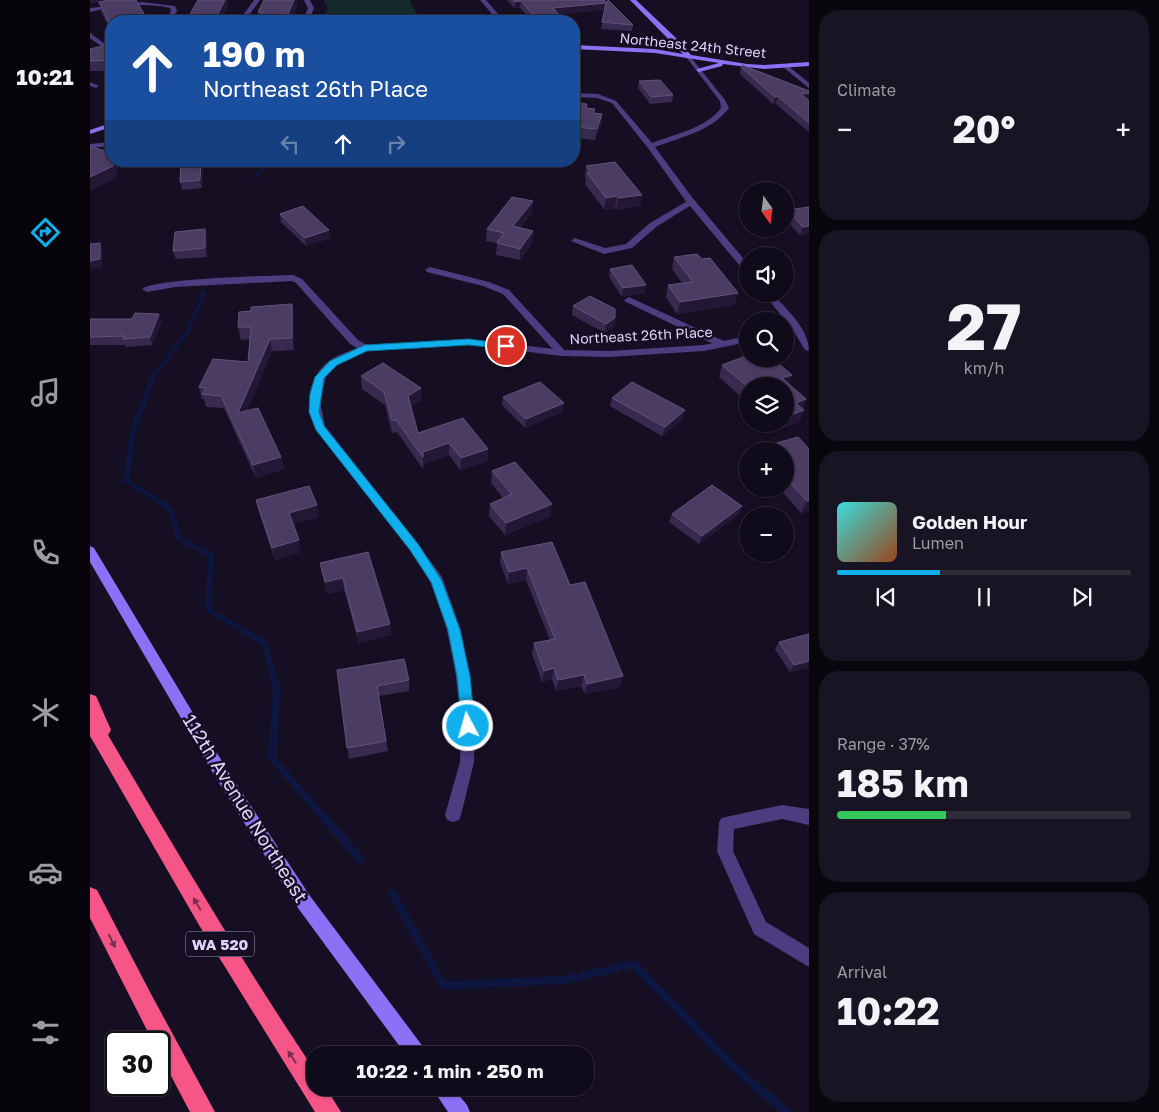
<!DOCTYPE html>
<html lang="en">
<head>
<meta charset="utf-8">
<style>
	:root { --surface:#100b1a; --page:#191423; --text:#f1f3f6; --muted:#9c9ba2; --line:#302b39; --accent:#0fb0ed }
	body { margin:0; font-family:"Golos Text",sans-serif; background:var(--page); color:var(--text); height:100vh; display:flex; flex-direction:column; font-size:19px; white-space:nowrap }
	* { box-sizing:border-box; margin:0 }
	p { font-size:16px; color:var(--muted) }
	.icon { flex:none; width:28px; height:28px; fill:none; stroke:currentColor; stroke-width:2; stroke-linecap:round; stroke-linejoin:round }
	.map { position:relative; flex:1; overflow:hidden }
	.details { display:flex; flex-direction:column; gap:10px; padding:10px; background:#09060e; width:350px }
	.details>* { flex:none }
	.banner { position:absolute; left:15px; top:15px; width:475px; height:152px; border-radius:20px; box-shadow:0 1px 4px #0004,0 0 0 1px var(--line); background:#1a4fa0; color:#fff; overflow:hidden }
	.needle { width:32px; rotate:166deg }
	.controls { position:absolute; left:649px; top:182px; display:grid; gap:10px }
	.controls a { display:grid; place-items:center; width:55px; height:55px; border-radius:50%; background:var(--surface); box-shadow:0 1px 4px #0004,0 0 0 1px var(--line); font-size:25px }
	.speed { position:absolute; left:15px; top:1031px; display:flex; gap:10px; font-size:25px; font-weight:700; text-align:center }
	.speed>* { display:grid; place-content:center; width:65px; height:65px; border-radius:50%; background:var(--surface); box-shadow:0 1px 4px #0004,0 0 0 1px var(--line); line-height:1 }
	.speed .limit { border:2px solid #111; border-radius:8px; background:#fff; color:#111 }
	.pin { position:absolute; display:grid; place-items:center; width:42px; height:42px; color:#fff; margin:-21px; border:2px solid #fff; border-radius:50%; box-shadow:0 1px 5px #0007 }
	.me { position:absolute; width:55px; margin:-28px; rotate:354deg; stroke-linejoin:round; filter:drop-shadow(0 0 4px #0008) }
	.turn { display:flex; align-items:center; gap:18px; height:105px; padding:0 15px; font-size:22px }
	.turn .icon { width:65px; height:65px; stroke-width:2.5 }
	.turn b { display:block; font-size:35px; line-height:42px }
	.lanes { display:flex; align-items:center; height:48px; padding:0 15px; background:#0003; justify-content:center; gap:25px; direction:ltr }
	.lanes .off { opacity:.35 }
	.big { font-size:38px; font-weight:700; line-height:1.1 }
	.details .widget { flex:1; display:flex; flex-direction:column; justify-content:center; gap:8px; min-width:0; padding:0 18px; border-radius:20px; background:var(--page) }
	.details .dial { align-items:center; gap:0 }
	.dial b { font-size:65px; line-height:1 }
	.song { display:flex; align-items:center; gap:15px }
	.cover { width:60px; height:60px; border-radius:8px; background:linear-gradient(135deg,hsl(180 70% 55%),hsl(20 70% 35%)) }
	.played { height:5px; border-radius:2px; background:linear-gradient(90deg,var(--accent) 35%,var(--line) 35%) }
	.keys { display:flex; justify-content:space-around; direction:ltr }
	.heat { display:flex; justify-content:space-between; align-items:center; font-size:28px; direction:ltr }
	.charge { height:8px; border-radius:4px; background:linear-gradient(90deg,#34c759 37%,var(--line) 0) }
	.trip { position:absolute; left:216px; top:1046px; width:288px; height:50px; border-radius:20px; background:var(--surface); box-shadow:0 1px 4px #0004,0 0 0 1px var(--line); font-weight:700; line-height:50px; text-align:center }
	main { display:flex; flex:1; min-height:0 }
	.menu { display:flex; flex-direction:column; width:90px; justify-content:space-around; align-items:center; background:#06040a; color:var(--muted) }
	.menu .icon { width:35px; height:35px }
	.menu .selected { color:var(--accent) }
	.menu b { font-size:22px; color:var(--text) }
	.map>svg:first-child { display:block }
</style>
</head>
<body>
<main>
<nav class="menu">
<b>10:21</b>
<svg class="icon selected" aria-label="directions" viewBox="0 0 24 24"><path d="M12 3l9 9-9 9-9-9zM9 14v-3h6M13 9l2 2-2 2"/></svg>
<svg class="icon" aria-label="music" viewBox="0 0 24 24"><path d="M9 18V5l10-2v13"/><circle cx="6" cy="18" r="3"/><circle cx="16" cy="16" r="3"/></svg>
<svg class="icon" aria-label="phone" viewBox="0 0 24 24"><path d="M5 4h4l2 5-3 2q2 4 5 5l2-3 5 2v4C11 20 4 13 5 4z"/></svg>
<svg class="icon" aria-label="climate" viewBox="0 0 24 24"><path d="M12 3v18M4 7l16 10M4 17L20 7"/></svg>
<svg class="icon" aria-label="car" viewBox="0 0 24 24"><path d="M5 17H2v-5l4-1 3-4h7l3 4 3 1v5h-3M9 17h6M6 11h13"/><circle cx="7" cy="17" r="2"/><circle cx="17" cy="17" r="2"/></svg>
<svg class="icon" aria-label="filters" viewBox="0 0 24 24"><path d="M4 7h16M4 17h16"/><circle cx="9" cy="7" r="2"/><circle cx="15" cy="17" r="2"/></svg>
</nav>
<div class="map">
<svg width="719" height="1112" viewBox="0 0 719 1112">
	<rect width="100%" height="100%" fill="#160f23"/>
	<path fill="#13292c" d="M233,0H319L332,21H229L237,11V4Z"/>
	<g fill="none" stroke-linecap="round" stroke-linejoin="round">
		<path fill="#0d163e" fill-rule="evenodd" d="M178,161H182L165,180H163V178Z
			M112,292H114L116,293L100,331L65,378L46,431L39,480L83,507L91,537L123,553L124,555L121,608L177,641L191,690L186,757L274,857L275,860L274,863L271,864L268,863L179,760L178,758L183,690L172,645L116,611L115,609L118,556L86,540L78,510L33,481L40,431L60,378L96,331Z
			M302,889L305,890L356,981L474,976L544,960L547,961L650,1067L700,1109L702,1112H690L644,1073L542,969L474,984L354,990L351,989L299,896L298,893L299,890Z"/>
		<path fill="#4b3d7f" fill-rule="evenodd" d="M164,0H170L155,21H149Z
			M214,0H220L224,8L219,21H213L218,8Z
			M52,2L85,6L87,11L82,21H76L81,11L80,8C53,2 27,6 0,12V8Z
			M0,33L19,47V49H15L0,38Z
			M0,82L9,86L6,88L0,86Z
			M21,142V146L0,148V144Z
			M599,200L606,202L566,227L542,248L514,254L481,241L485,238L515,248L536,244L560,223Z
			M340,267L399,282L419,290L477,353L476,355H468L413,294L393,286L337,272L335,270Z
			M539,297L636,342L637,344L636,346H628L536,302L534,300Z
			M692,805L719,809V825L692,819L644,829L643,851L676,922L719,948V967L664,934L627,851L629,823L631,818Z"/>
		<path fill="#4b3d7f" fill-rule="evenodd" d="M390,0H396L414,21H408Z
			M599,55L635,100L639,108C622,131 591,137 565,147L601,196L658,264V273L655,272L595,200L558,148L522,103L507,98L484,97V93L508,94L526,101L562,143C585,134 616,128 631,108L630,101L596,57Z
			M693,65H697L719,83V88L693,67Z
			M203,275L212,279L268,340L277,345L379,339L472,350L519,351L614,345L658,336V342L614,351L519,357L472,356L379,345L277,351L247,365L236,377L230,401L235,426L328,544L352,577L371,630L380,676L385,726L384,762L371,815L369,820L363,822L357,820L355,815L370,762L371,726L366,676L357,630L341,583L320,550L226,430C214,407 218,377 239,361C247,355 258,352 267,348L260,344L206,283L202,281L85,287L57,292L52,289C66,278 179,276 203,275Z
			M674,294H683C697,310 719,329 719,351L715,350L703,330Z"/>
		<path fill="#8b71f6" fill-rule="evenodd" d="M540,0H546L585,37L601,55L657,64L674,65L719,62V66L674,69L633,64L632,66L609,72L607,71V69L629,63L565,53L484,49V45L565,49L593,54Z
			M21,123V127L0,134V130Z
			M0,546L4,548L136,768L220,896L334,1048L336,1055H316L208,908L126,778L0,562Z
			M342,1088H363L377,1105L380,1112H358Z"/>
		<path fill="#f55687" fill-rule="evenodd" d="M0,694L6,696L21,730L18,735C85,849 152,962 225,1071V1088H236L251,1112H225L109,925L0,736Z
			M0,887L7,890L61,994L125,1112H100L69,1053V1042H63L0,918Z"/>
	</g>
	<path fill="#382a4f" d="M0,0H38L21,21V31L11,12L10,5H8L7,2L0,3Z
		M417,0H514L517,3L543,25L542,31L511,29L515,10L468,14L475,21H442L430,8H424Z
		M207,5L201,21H170L168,12Z
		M21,44V71H0V49Z
		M651,67L719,91V100H718L719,101V132L686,104H683L650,74Z
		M549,81L583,95L582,102L560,104L548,88Z
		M484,103L497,104V108L505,109L504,113L512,114L511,125L505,140L484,138Z
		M91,161H113L112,188L92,190L90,182Z
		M496,166L552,195L550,206L526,210L525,208L514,209L495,184L496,179L495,177Z
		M719,207V234L710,235L695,219L697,210Z
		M442,213L430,228L443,231L442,243L430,260L406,255L407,243L396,241L397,229Z
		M190,214L240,238L216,246L191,222Z
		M115,229L117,237V257L86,259L83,251Z
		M584,257L612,259L648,293L644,305L587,314L576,297L578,285L592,283L582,269Z
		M520,269L556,285L554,293L532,297L519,277Z
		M202,304L204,316V350L182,351L157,411L191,457L194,469L166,478L134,408L116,407L114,399H112L109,387L158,362L160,339L151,340L148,327L161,311Z
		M483,306L525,318L524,327L515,333L482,315Z
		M0,319L72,322L62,345L36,347L35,345H0Z
		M664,363L702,375L698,384L716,399L713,409L714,410L709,422L687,430L680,424H695V386H658V403L629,377L632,365Z
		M271,376L331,400L321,407L328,433L398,449L397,461L370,470L359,455L334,464L333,469L307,432L302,433L295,405L272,389Z
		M413,397L472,412L435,428L412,405Z
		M522,398L593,419L572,436L520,406Z
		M669,448L719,449V511L711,513L690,489H695V451H668Z
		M402,471L461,516L415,535L399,516L400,504L413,498L401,483Z
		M166,500L229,517L203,524L211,552L185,560L169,512Z
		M652,506L649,514L609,544L579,522L582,514Z
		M278,552L301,635L269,643L254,590L237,594L230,563Z
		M411,552L480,585L530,687L495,694L491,686L466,691L462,679L452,682L442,654L444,643L460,640L436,580L418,584L410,563Z
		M719,634V667L700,672L685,649L689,642Z
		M247,670L319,680V691L289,696L298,751L259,759Z"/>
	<path fill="#231736" d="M0,0H6L7,2L0,3Z
		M7,0H36L9,2L10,5H8Z
		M135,0H137L138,6L130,21H124Z
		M204,0H207V5L201,21H195Z
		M431,1L430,8H424L425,2Z
		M516,3V10L462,15L463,8Z
		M719,93V100L708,101L711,94Z
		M688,96L686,104H683L685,97Z
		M512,114L511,125L505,140L507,129Z
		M24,161H30L26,178L0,191V177Z
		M111,161H113L112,188L110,180Z
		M552,195L550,206L526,210L528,198Z
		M527,196L525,208L514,209L516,198Z
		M443,201L442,213L423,238V226Z
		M719,226V234L710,235L713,227Z
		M115,229L117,237V257L115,248Z
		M239,230L240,238L216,246L215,238Z
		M443,231L442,243L430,260V249Z
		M10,243L13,251L12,267L0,269V261Z
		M556,285L554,293L532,297L533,288Z
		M648,293L644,305L587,314L590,302Z
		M202,304L204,316V350L202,338Z
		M69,314L72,322L62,345L60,337Z
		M525,318L524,327L515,333L516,324Z
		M180,339L182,351L151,425L148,413Z
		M702,375L697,387L692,378Z
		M331,388V400L319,408L318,396Z
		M716,399L712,411L714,410L709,422L687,430L690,424H695V417L706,403Z
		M474,403L472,412L435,428L436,419Z
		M595,410L593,419L572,436L575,427Z
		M359,443V455L334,464L333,469V452Z
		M398,449L397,461L370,470L371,458Z
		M191,457L194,469L166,478L163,465Z
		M717,501H719V511L711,513Z
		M462,504L461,516L415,535L416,523Z
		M227,505L229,517L201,525L199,513Z
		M652,506L649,514L609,544L612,536Z
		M209,540L211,552L185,560L182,548Z
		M437,568L436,580L418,584L419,572Z
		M253,578L254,590L237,594L235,582Z
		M300,624L301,635L269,643L267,632Z
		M719,661V667L700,672L704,665Z
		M464,668L462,679L452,682L454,671Z
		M494,675L491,686L466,691L468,680Z
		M533,676L530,687L495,694L497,684Z"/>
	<path fill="#4a3c62" stroke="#61547a" d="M21,0H46L58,21H21V27L9,2Z
		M108,0H135L124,21H96Z
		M174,0H204L195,21H172L169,18L172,12H168Z
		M423,0H514L517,3L518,0L543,25L512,22L516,3L463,8L475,21H448L431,1L425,2Z
		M21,44V60L0,61V49Z
		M652,65L719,91V93L711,94L719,101V123L688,96L685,97L651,67Z
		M570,80L583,95L561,97L549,81Z
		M484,103L497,104L496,108L505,109L503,113L512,114L507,129L484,127Z
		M2,147L12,150H21V161H24L23,166L0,177V148Z
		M91,161H111L110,180L90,182Z
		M525,162L552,195L528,198L527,196L516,198L497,173L501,172L496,166Z
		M422,197L443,201L423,226L443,231L430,249L407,243L414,233L397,229Z
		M213,206L239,230L215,238L190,214Z
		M719,207V226L713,227L697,210Z
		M115,229V248L83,251L85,232Z
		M10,243V259L0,261V244Z
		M607,254L612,259L620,258L648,293L590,302L578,285L603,282L584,257Z
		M542,265L556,285L533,288L520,269Z
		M500,296L525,309V318L516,324L483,306Z
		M202,304V338L180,339L148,413L168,408L191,457L163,465L131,396L112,394L116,388L109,387L123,359L158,362L161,327H148L149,312L161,311V307Z
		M45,313L69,314L60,337L33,339L35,336L0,337V319H42Z
		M656,356L658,359H659L664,363L676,359H683L702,375L692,378L716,399L706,403L714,410L695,417V386H658V387L632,365Z
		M293,363L331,388L318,396L328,433L373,418L398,449L371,458L359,443L333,452V457L306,420H302L294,392L271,376Z
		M450,382L474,403L436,419L413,397Z
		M542,382L595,410L575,427L522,398Z
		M708,437L719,449V501H717L695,477V451H672L669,448Z
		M425,462L462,504L416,523L400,504L422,494L402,471Z
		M622,485L652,506L612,536L582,514Z
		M219,486L227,505L199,513L209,540L182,548L166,500Z
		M462,542L480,585L495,582L533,676L497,684L494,675L468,680L464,668L454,671L444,643L465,639L437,568L419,572L411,552Z
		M278,552L300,624L267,632L253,578L235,582L230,563Z
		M719,634V661L704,665L689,642Z
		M314,659L319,680L287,686L296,741L257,748L247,670Z"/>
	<defs><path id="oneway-solid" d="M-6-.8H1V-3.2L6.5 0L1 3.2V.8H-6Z" transform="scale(1.25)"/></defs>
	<g fill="#7a2f50">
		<use href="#oneway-solid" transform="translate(107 904) rotate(-120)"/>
		<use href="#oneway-solid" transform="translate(22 941) rotate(63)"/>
		<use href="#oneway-solid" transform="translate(202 1057) rotate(-124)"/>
	</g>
	<path fill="#0fb0ed" stroke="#0a729a" d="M379,339L416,344L421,346L416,349L379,345L277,351L247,365L234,378L229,412L234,426L328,544L352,581L370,630L380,676L385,726L383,730L378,732L374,730L372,726L367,676L358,630L341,582L320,550L226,430L219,412L220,394L225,377L240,361L275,345Z"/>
	<g text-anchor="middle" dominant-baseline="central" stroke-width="5" stroke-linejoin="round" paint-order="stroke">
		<g font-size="14" fill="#dfd4fc" stroke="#160f23">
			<text transform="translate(603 45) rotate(6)">Northeast 24th Street</text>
			<text transform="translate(551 335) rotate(-3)">Northeast 26th Place</text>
		</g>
		<rect fill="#160f23" stroke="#a399bb" stroke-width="1" x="96" y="931.5" width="68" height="25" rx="4"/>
		<g font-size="15" font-weight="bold" fill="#dfd4fc">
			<text x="130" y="944">WA 520</text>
		</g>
		<g font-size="19" fill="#dfd4fc" stroke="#160f23">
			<text transform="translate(156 808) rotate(58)">112th Avenue Northeast</text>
		</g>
	</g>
</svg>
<div class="controls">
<a><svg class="needle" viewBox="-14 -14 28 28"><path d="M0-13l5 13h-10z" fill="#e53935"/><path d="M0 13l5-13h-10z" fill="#9c9ba2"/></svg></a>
<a><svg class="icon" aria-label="sound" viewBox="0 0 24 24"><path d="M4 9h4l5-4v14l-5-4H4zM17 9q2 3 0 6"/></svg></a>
<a><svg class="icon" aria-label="search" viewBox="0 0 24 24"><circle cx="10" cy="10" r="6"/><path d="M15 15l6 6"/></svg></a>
<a><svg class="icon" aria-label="layers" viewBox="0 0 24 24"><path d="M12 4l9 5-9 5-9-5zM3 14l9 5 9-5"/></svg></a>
<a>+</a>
<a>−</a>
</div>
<div class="speed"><div class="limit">30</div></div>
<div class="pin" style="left:416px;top:346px;background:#d93025"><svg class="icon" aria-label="arrive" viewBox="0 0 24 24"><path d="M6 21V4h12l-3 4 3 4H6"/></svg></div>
<svg class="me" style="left:378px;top:726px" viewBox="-20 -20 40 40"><circle r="17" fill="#0fb0ed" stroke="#fff" stroke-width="3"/><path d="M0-11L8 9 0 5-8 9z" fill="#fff"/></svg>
<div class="trip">10:22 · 1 min · 250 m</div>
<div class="banner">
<div class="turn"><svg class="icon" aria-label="ahead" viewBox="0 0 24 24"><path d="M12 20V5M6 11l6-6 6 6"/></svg><div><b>190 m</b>Northeast 26th Place</div></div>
<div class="lanes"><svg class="icon off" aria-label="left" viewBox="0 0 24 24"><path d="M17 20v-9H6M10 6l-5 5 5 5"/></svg><svg class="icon" aria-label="ahead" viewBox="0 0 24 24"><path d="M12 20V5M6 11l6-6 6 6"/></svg><svg class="icon off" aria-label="right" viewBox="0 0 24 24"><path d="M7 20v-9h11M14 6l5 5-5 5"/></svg></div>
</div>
</div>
<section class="details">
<div class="widget"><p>Climate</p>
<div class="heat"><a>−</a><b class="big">20°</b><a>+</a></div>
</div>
<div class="widget dial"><b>27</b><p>km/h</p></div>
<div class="widget">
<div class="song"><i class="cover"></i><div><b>Golden Hour</b><p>Lumen</p></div></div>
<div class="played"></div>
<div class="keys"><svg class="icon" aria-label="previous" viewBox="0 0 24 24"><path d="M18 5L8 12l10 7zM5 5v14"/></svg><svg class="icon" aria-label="pause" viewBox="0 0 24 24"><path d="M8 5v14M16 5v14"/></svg><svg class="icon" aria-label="next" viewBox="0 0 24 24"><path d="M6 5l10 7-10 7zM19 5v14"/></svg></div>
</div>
<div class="widget"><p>Range · 37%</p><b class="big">185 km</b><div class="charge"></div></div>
<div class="widget"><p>Arrival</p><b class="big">10:22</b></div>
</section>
</main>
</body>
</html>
